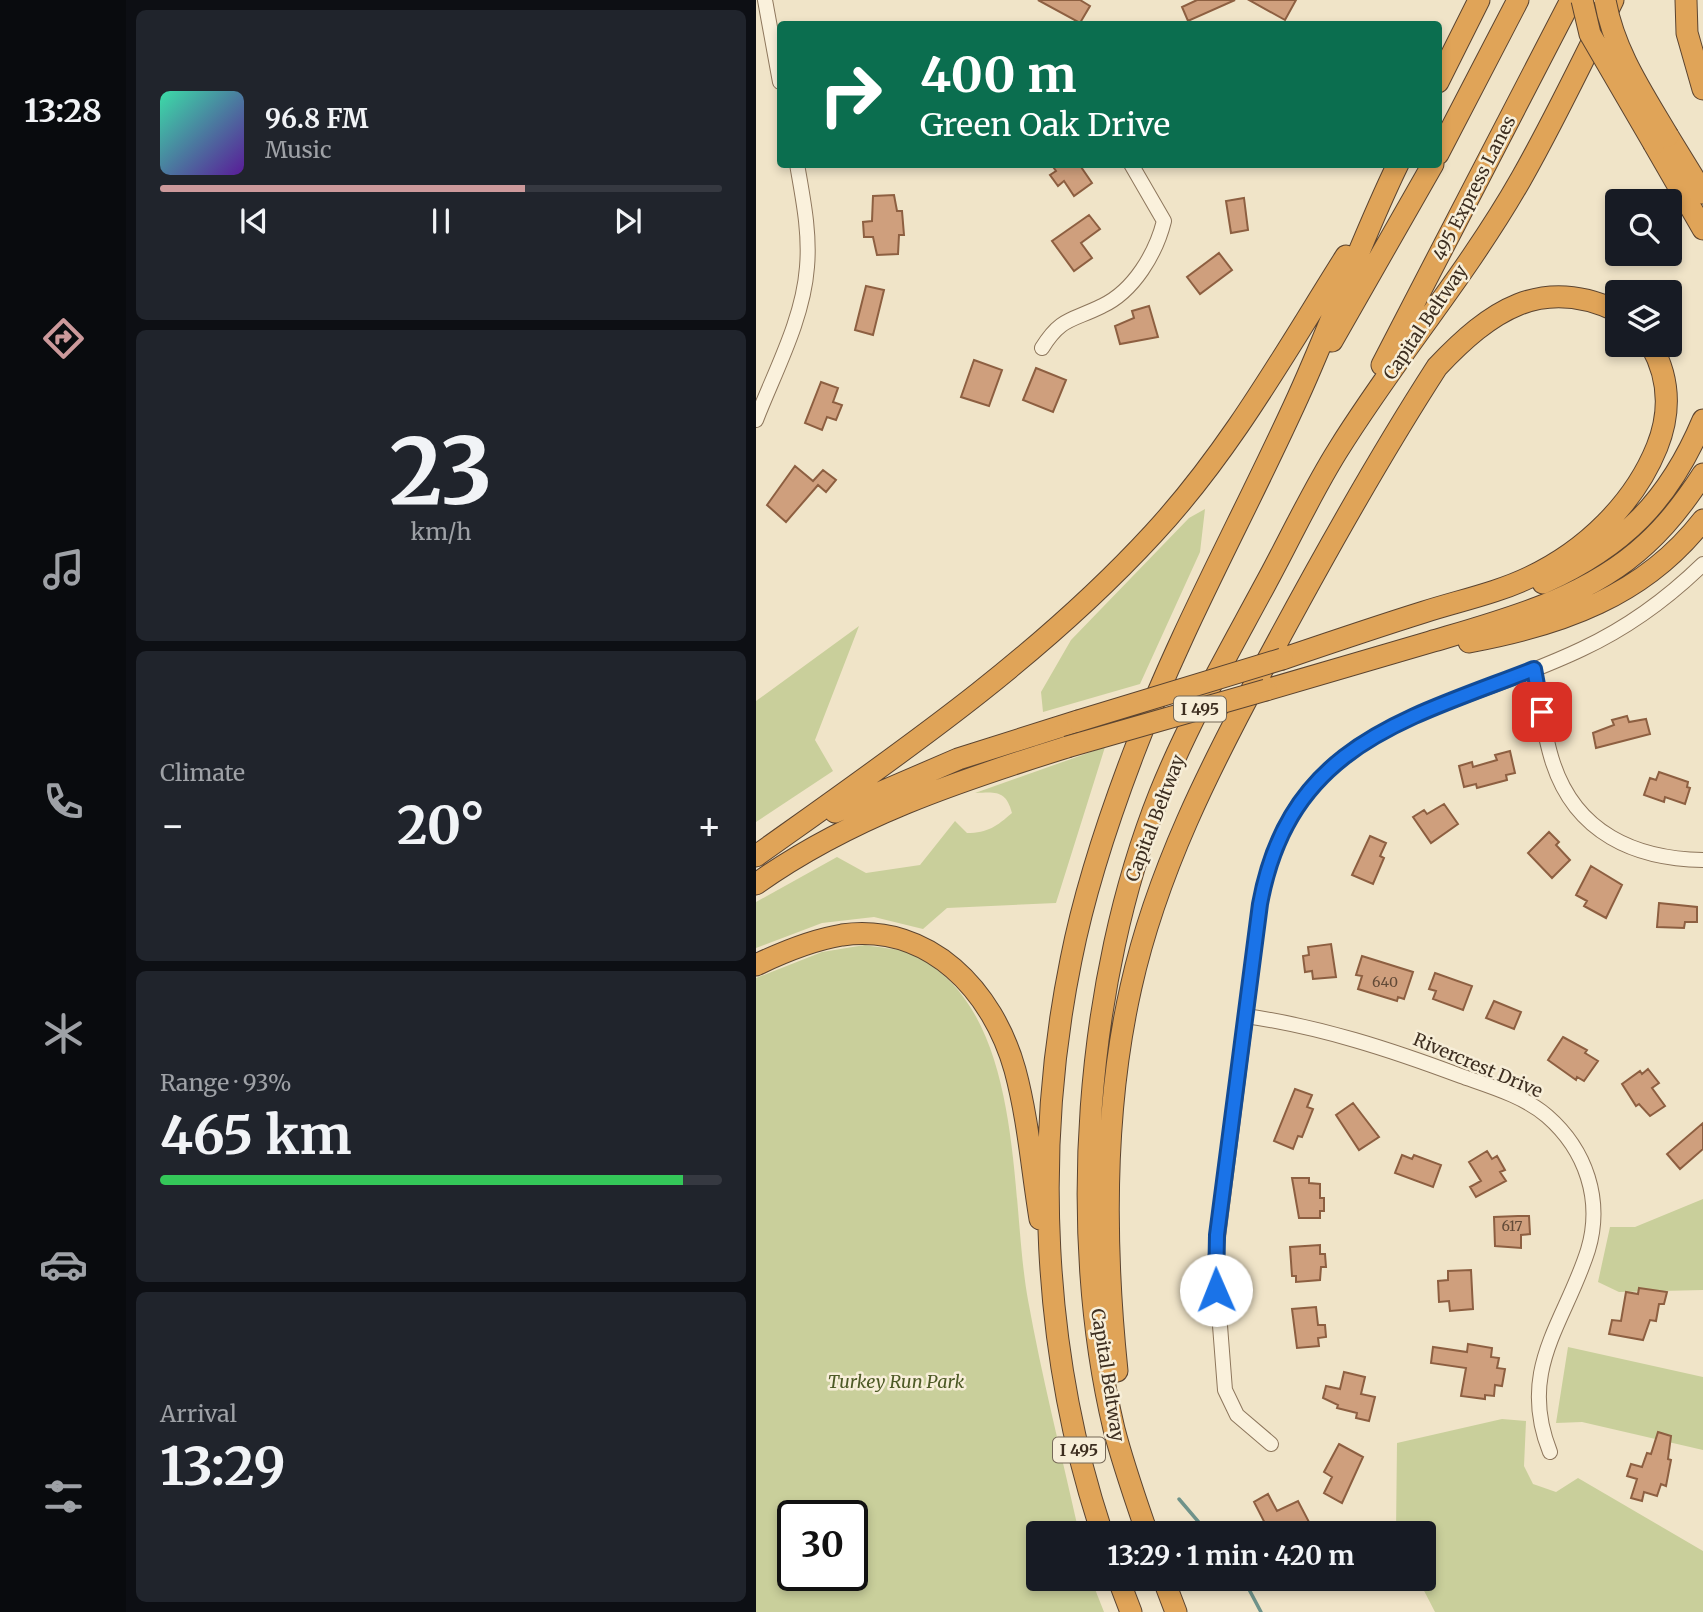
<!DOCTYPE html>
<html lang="en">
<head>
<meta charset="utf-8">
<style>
	:root { --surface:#171b24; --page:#20242c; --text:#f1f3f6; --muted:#9ea1a6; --line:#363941; --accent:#cc999b }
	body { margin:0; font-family:Merriweather,serif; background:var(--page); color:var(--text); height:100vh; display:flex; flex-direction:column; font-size:26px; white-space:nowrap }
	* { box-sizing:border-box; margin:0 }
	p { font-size:23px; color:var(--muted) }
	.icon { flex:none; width:38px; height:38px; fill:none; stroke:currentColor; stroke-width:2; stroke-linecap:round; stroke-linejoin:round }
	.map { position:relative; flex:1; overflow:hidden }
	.sheet { display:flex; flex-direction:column; gap:10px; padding:10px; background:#0d0f14; width:630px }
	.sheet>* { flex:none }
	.top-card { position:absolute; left:21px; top:21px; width:665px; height:147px; border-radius:7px; box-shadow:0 4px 10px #0003; background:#0b6e4f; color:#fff; overflow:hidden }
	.fabs { position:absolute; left:849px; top:189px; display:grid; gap:14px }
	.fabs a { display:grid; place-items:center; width:77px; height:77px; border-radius:7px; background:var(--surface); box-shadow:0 4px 10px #0003; font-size:35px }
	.speed { position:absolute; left:21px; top:1500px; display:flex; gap:14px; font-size:35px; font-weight:700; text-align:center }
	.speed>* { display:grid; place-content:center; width:91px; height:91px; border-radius:50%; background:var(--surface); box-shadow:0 4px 10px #0003; line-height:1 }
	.speed .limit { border:4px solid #111; border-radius:10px; background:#fff; color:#111 }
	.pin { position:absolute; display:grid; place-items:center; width:60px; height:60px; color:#fff; margin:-30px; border-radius:14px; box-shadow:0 4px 10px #0006 }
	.me { position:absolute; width:77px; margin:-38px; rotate:359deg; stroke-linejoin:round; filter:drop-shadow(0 0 5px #0008) }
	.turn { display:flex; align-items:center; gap:24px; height:147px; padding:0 28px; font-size:32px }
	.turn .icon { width:91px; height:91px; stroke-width:2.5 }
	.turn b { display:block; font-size:49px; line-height:60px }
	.big { font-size:52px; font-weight:700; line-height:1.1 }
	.sheet .widget { flex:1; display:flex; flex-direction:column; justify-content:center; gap:10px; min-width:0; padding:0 24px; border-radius:10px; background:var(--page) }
	.sheet .dial { align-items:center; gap:0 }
	.dial b { font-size:91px; line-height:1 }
	.song { display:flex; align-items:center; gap:21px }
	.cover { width:84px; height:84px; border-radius:10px; background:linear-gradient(135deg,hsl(160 70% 55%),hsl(270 70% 35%)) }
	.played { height:7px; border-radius:4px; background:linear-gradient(90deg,var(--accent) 65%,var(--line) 65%) }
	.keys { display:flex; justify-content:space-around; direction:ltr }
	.heat { display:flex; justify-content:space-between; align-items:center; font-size:38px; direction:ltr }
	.charge { height:10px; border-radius:5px; background:linear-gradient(90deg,#34c759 93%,var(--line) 0) }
	.trip { position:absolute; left:270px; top:1521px; width:410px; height:70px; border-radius:7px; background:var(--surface); box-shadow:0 4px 10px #0003; font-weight:700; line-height:70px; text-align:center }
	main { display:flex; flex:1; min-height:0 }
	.menu { display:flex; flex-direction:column; width:126px; justify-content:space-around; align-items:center; background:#090b0e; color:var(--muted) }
	.menu .icon { width:49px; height:49px }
	.menu .selected { color:var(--accent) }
	.menu b { font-size:32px; color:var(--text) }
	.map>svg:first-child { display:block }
</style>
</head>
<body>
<main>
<nav class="menu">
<b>13:28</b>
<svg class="icon selected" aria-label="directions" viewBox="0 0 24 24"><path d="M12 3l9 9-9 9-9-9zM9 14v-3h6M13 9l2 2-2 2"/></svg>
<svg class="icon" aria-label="music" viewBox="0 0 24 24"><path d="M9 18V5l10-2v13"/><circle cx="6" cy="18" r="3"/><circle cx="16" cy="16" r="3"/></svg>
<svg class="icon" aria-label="phone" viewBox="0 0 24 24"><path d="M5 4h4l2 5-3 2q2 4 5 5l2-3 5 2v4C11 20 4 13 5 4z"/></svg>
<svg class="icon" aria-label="climate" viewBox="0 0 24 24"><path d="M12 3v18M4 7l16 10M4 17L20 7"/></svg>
<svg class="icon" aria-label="car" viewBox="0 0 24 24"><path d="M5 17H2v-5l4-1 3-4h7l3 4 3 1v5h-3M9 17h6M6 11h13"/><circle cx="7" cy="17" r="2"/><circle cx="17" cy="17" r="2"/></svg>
<svg class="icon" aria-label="filters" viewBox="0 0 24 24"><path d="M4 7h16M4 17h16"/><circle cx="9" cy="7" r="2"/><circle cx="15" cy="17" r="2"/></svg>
</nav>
<section class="sheet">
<div class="widget">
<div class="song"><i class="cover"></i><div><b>96.8 FM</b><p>Music</p></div></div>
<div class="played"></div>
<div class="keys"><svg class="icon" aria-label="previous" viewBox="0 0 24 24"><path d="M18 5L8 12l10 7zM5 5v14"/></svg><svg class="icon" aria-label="pause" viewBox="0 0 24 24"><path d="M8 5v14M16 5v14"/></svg><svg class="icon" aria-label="next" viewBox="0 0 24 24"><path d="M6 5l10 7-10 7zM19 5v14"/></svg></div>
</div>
<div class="widget dial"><b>23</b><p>km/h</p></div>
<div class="widget"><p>Climate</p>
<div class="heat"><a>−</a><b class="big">20°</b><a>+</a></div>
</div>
<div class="widget"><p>Range · 93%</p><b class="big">465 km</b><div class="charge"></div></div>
<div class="widget"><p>Arrival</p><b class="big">13:29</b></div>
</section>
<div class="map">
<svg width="947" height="1612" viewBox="0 0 947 1612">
	<rect width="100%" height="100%" fill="#f0e4c8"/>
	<path fill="#c9cf9b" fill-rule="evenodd" d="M449,509L444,552L384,684L287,712L285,692L315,640L433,518Z
		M103,626L59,740L77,771L0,822V701Z
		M349,747L300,903L191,908L167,929L118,917L66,923L0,948V902L81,857L110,873L164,865L199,821L211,833C232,833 241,826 256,813C250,790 240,792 219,793Z
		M109,945C123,948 142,948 155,954C271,1007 253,1196 272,1300C286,1378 306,1456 323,1533H282V1578L335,1579L348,1612H0V978L66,952ZM37,1516H96V1575H37Z
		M947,1199V1290L863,1292L842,1282L854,1227H879Z
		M812,1347L947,1377V1450L826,1422L800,1423Z
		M746,1419L770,1421L768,1466L777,1484L800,1492L822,1478L947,1551V1612H679L662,1579L667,1578V1533H640L641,1443Z"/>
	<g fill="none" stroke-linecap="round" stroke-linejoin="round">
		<path stroke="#6f938a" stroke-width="3.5" d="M423,1499L452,1533
			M487,1578L505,1612"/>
	</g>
	<path fill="#cf9f7d" stroke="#8d5f41" stroke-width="2" d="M282,0H324L334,6L324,23Z
		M441,0H479L432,21L426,7Z
		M493,0H540L529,20Z
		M295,164H323L336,183L318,196L308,181L302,186L294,175L300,171Z
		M138,195L141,211H146L148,235H143L142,254L121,255L117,237H108L107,222L116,221L117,196Z
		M488,198L492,230L475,233L470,201Z
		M333,215L344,229L325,243L336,258L318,271L296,241Z
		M463,253L476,270L444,294L431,277Z
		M110,286L128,290L117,335L99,330Z
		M393,306L402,337L364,344L359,326L378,318L376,311Z
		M218,360L246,370L233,406L205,397Z
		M280,368L310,380L297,412L267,400Z
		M65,382L82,388L77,402L86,405L80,420L71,417L66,430L49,423Z
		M39,466L57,481L67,470L80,480L70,492L62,485L30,522L11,505Z
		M871,716L873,722L890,719L894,734L840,748L837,733L858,725L856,720Z
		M754,751L759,773L750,775L751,780L721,788L720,784L708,787L703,766L716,762L717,767L741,760L739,755Z
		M903,772L932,782L931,787L934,788L929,804L909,797L908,802L888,795L894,778L900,780Z
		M688,804L702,824L675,843L657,817L668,810L671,814Z
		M793,832L803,842L800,845L814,860L796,878L772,853Z
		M614,836L630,843L624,856L628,858L617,884L596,875Z
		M835,866L866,885L850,918L828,906L831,901L820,895Z
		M903,903L941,907V922H929L928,928L901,927Z
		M575,944L580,977L557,979L556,971L549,972L547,956L553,955L552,947Z
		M606,956L657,972L648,999L642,997L641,1001L602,989L606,976L600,975Z
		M679,973L716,986L707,1010L677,999L680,991L673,989Z
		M738,1001L765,1012L758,1029L730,1018Z
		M807,1037L831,1050L829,1053L842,1061L828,1081L821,1077L820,1080L792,1060Z
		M892,1069L903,1083L896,1088L909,1106L894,1116L883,1104L880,1106L866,1084L884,1071L886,1074Z
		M539,1089L556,1095L551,1107L557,1109L546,1137L542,1136L537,1149L518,1141Z
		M597,1103L623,1137L603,1150L580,1115Z
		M947,1123V1149L924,1169L911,1154Z
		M731,1151L736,1159L741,1156L749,1170L744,1172L750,1181L720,1197L714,1187L725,1181L713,1162Z
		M646,1155L656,1159L658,1155L685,1165L677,1187L639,1173Z
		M536,1178H553V1183L564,1184V1198H568V1211H564V1218H543Z
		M762,1216H773L774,1234L765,1235V1248L739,1246L738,1217Z
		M564,1245V1254H569L570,1267H565L564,1280L540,1282V1276H536L534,1247Z
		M715,1270L717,1309L694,1311L693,1301L683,1302L682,1281L692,1280V1271Z
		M883,1288L911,1292L908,1304H903L900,1321L894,1320L887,1340L853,1334L856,1320L865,1321L870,1292L882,1294Z
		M560,1307L562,1325H569L570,1337L562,1338L563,1346L541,1348L536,1309Z
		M712,1344L736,1348L735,1357L743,1358L741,1368L749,1369L746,1386L739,1385L738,1396L729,1395V1399L705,1396L710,1368L675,1363L677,1347L711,1352Z
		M588,1372L609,1377L605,1394L619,1397L613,1421L600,1418L601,1413L581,1408L582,1405L567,1398L570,1386L584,1389Z
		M902,1432L915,1436L912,1459L915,1460L910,1486L905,1484L901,1496L888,1492L886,1501L875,1498L881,1479L871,1476L875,1464L886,1467L891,1453L895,1454Z
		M583,1444L607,1457L586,1503L568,1493L576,1477L568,1472Z
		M512,1494L521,1511L542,1501L553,1522L533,1533H514L498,1502Z"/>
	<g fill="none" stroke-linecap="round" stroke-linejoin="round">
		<defs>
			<path id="minor" d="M9,0L24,82
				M286,348C305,317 316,321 346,306C378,291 400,253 408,221L375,164
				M0,420C19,371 47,320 51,267C54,232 47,199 41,164
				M777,669C784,700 787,733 797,763C820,833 879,859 947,860
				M490,1016C565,1027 633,1049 705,1076C733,1086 768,1096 791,1116C830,1150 847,1200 832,1250C809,1323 761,1369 794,1452
				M515,1444L481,1415L469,1390L459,1261L504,904C537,720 686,716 826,649C871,628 911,599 947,564"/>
			<path id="highway" d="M930,0L931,33L947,89
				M682,82L723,0
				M912,136L947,193
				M898,144L947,229
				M682,154L762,0
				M576,341L677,164
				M626,365L815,0
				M787,583C867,547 913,501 947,420
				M713,642C805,625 888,596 947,520
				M526,659C573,643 620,627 668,612C702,601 741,593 774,577C829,551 878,504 901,447C915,412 913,377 895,345
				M510,690C565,674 619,658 674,642C748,620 831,599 890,544C912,524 931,499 947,474
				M79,812L202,759L322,721
				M0,856C139,757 281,660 397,534C474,451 530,351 590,256
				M0,884C94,817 202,781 311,747
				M0,965C27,952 56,940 86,935C174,923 237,991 259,1070C272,1118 276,1170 284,1219
				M361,1371C348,1245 347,1111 375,987C401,871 454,767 510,663C564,562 619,463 681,367C734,311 785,275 861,311
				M346,1533C286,1353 277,1147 315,960C329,889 352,820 378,752C424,630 488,516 542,397C577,320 605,240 642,164
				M391,1533C379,1498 367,1464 358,1429C311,1232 329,981 404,793C433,721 473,652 510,583C534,539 555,493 582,450C639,358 711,274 765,179C798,121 827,60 857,0
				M362,1578L375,1612
				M407,1578L420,1612"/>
		</defs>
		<use href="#minor" stroke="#8d765c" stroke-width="16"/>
		<use href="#highway" stroke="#5b4430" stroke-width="23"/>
		<use href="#minor" stroke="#faf1dc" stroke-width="14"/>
		<use href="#highway" stroke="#e0a458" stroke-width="21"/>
		<defs>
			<path id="highway-bridge" d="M826,0L834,34L898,144
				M849,0C858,51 886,92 912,136
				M322,721L526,659
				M311,747L510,690"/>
		</defs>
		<use href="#highway-bridge" stroke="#5b4430" stroke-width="23" stroke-linecap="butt"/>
		<use href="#highway-bridge" stroke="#e0a458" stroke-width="21"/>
	</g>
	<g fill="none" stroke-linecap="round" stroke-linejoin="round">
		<defs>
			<path id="route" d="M460,1290L461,1235L504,904C533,746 647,720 778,669L786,712"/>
		</defs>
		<use href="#route" stroke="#114b97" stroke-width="18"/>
		<use href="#route" stroke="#1a73e8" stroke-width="12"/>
	</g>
	<g text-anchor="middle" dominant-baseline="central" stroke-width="5" stroke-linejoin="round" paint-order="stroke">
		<g font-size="14" fill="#624a37">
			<text x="629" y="982">640</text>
			<text x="756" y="1226">617</text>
		</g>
		<g fill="#f7eed8" stroke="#756857" stroke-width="2">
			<rect x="418" y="696.5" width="52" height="25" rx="5"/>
			<rect x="297" y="1437.5" width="52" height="25" rx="5"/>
		</g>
		<g font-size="16" font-weight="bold" fill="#3d2e20">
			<text x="444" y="709">I 495</text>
			<text x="323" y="1450">I 495</text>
		</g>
		<g font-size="18" fill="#3d2e20" stroke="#f7eed8">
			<text transform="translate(718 188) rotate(-63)">495 Express Lanes</text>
			<text transform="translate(669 322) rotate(-56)">Capital Beltway</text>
			<text transform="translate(399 818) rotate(-69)">Capital Beltway</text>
			<text transform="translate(722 1065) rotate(23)">Rivercrest Drive</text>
			<text transform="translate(352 1375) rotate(81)">Capital Beltway</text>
		</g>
		<g font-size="18" font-style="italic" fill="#4d5a26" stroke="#f7eed8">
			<text x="140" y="1381">Turkey Run Park</text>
		</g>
	</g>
</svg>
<div class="fabs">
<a><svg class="icon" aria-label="search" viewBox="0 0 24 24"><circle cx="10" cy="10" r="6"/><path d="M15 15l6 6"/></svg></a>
<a><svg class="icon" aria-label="layers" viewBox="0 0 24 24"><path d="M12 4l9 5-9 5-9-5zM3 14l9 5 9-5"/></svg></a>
</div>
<div class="speed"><div class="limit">30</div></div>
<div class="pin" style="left:786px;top:712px;background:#d93025"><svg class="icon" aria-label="arrive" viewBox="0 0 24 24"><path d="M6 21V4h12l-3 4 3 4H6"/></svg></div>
<svg class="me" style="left:460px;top:1290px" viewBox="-20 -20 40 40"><circle r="19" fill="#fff"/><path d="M0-13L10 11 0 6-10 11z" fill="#1a73e8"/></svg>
<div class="trip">13:29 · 1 min · 420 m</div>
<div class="top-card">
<div class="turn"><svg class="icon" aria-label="right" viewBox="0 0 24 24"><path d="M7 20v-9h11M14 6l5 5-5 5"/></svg><div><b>400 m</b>Green Oak Drive</div></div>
</div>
</div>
</main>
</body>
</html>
